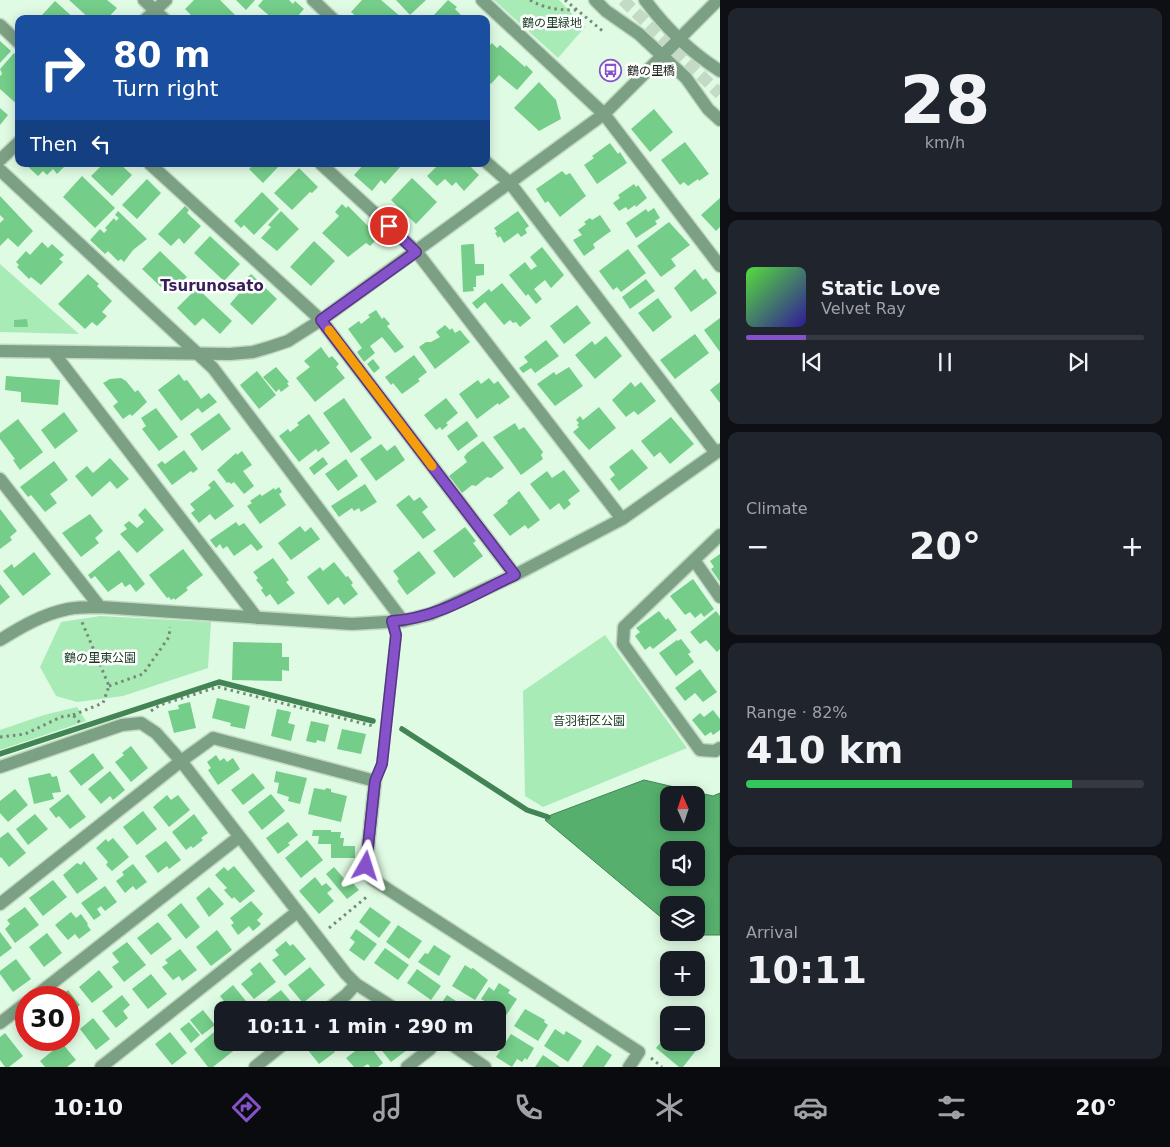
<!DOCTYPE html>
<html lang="en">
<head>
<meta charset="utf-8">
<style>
	:root { --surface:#171b24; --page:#20242c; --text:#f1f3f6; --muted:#9ea1a6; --line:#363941; --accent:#8552ca }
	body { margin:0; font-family:"DejaVu Sans","Noto Sans JP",sans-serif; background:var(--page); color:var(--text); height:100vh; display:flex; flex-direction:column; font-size:19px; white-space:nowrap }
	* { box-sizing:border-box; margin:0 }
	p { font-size:16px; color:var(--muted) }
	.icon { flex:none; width:28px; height:28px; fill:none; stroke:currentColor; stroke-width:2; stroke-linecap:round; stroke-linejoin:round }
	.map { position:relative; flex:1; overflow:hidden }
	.panel { display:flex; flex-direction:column; gap:8px; padding:8px; background:#0d0f14; width:450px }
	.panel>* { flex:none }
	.guide { position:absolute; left:15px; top:15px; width:475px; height:152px; border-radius:10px; box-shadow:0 2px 12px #0003; background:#1a4fa0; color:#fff; overflow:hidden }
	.needle { width:32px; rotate:357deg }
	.buttons { position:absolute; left:660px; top:786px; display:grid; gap:10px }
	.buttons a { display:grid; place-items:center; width:45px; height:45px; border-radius:10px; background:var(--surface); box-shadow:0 2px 12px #0003; font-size:25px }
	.speed { position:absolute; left:15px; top:986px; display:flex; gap:10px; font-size:25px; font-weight:700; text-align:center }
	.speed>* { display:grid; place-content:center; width:65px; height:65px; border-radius:50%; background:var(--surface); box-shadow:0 2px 12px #0003; line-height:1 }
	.speed .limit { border:8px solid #d22; background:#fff; color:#111 }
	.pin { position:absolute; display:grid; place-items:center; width:42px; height:42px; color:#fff; margin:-21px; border:2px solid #fff; border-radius:50%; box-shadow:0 1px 5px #0007 }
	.me { position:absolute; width:55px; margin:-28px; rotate:6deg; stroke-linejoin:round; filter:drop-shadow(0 0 4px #0008) }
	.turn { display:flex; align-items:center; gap:18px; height:105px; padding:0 15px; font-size:22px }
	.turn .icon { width:65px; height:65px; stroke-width:2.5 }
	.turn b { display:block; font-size:35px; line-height:42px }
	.then { display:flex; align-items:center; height:48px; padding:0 15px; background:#0003; gap:10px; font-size:19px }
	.big { font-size:38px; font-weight:600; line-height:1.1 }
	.panel .widget { flex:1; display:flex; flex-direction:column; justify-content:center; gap:8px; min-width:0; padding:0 18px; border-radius:10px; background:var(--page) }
	.panel .dial { align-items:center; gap:0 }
	.dial b { font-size:65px; line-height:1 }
	.song { display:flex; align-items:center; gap:15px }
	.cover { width:60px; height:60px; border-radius:8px; background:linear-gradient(135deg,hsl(110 70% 55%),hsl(250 70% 35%)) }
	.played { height:5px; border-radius:2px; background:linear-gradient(90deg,var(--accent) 15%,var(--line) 15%) }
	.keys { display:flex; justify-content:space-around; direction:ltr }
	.heat { display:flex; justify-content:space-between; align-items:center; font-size:28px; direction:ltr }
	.charge { height:8px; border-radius:4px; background:linear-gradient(90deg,#34c759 82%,var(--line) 0) }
	.trip { position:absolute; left:214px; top:1001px; width:292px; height:50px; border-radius:10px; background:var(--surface); box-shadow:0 2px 12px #0003; font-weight:600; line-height:50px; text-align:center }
	.menu { display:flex; height:80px; justify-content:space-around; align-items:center; background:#090b0e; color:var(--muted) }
	.menu .icon { width:35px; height:35px }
	.menu .selected { color:var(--accent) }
	.menu b { font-size:22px; color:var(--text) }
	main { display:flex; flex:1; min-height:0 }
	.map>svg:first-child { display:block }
</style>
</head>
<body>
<main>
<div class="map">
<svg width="720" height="1067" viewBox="0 0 720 1067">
	<rect width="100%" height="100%" fill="#e0fbe4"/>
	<path fill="#a8ebb6" d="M494,0H559L585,27L558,58Z
		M0,264L79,334L0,332Z
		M100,616L211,622L208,668L123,696L77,702L56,696L40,667L61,622Z
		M605,635L687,748L543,807L525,796L523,691Z
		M77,707L86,721L0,750V730L44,715Z"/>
	<path fill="#56af6d" stroke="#438454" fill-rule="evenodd" d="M644,780L713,796L720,793V935H681L679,933L696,932V905H669V924L545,820L551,815ZM669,795H696V822H669ZM669,850H696V878H669Z"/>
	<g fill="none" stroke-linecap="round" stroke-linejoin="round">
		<path stroke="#438454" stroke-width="5.5" d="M402,729L527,810L548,817
			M0,754L219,682L373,721"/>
	</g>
	<path fill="#74cd89" d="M69,0H107L117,8L107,19H90Z
		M194,0H220L236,16L233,19H219L217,17L215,19H195L185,9Z
		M236,0H255L246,10Z
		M263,0H289L293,4L295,1L304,9L295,19H273L258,6Z
		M362,0H381L401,17L399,19H359L351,12Z
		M396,0H426L410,15Z
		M448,0L457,7L455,9L465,19H434L432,17Z
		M55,1L75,19H44L45,17L42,15Z
		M0,41L11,51L0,63Z
		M492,43L497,48L500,45L525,67L526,65L533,72L517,90L499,75L491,84L486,80V49Z
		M14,53L19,58V106L0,89V76L2,74L0,69Z
		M539,82L556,100L561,119L539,131L514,108Z
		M0,108L8,115L0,125Z
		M654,109L673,132L650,152L631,129Z
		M685,142L709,174L699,181L698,179L688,186L684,182L680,185L661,160Z
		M610,143L618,154L620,152L627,163L597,184L584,165L594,158L592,156Z
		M25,164H67L57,174L53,169L47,175L43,171L38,176Z
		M103,164H120L132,175L112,196L91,176Z
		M254,164H278L279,166L263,183L249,169Z
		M364,164H398L401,166L385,184L381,180L372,191L354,175Z
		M439,164H468L479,175L464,191L456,182L452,186L445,179L437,186L427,176Z
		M299,168L318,187L312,193L310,192L292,210L274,193Z
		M562,171L566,175L570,173L586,196L560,217L548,201L545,203L536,189Z
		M82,176L115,208L95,228L63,197Z
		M412,178L437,202L416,224L391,200Z
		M147,179L161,193L137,219L122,205Z
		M634,184L636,187L638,185L647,198L636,207L635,205L628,210L626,207L619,211L613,203L620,198L618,195Z
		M262,192L279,209L254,235L244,225L241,228L234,221Z
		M0,196L33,231L18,247L8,238L0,246V223L4,219L0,215Z
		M720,198V227L716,231L701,215Z
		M342,204L346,208L348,206L379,237L370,246L366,243L348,257L322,233L339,216L335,212Z
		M185,206L189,210L187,213L201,226L184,244L179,238L171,246L158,234Z
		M654,208L660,218L655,221L657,224L636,238L626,223L646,209L648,212Z
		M118,211L147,239L133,250L124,262L121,259L118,261L108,251L105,254L90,240L100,229L104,233L107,230L105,228L114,218L116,221L119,218L115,215Z
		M281,211L299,229L277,251L261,238L271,227L268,225Z
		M518,211L529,226L525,229L527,233L521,237L518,233L504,243L500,236L498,238L495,233L497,232L494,228Z
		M600,215L611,231L593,244L595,248L584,256L573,240L582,235L578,230L586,224L584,222L590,218L592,220Z
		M669,222L690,245L671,259L676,266L661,277L637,246Z
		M210,236L240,264L224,281L194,253Z
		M314,241L335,261L311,286L290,267Z
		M42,242L48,248L52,244L64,255L59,259L63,262L41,285L31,277L29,279L17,267L19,265L16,262L26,251L30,255Z
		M471,244H474L475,264H484V275L476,276V287H473L474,291L463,292L461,245Z
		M542,247L564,275L551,288L545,280L534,289L542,299L536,304L528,294L526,296L509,275L525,262L531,270L537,266L530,257Z
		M628,249L646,273L621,292L617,287L613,290L599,271Z
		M160,251L187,277L178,286L173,281L164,290L142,269Z
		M695,269L703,280L706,278L717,293L691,312L674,288Z
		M88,274L99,284L97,286L112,301L102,312L107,316L97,326L92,322L85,329L58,304Z
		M251,274L277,299L252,325L230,304L241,291L238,287Z
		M646,279L655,291L630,309L622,297Z
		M502,283L531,318L520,327L516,322L513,323L510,320L504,325L485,302L477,309L472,303L489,289L491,292Z
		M197,288L232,321L220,334L203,318L195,326L177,308Z
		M658,298L672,317L653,332L638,313Z
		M577,305L591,323L564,344L550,326Z
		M376,310L382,319L384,317L390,324L387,326L404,347L395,353L382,337L370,346L375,353L364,362L357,352L362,348L348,329L359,321L361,324L370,317L368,315Z
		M720,318V352L704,330Z
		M27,319L28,327H14V320Z
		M445,325L450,330L452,328L455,333L460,330L470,342L435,369L419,347L426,342H431L440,337L436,332Z
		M695,334L709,353L675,379L660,360Z
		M606,336L622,356L595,379L575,355L592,341L595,345Z
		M546,340L559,356L535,373L531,368L523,373L519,368L528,362L524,357Z
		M321,347L329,358L332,356L339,364L336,367L345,378L315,402L296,378L310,367L304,361Z
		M414,355L427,372L418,379L420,381L402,394L393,383L391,385L385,377Z
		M373,359L380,368L374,373L367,364Z
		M276,367L289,382L287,383L289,386L281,392L279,389L276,392L263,377Z
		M569,367L583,386L555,406L537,384L554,372L556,375Z
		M257,371L276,395L259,409L240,385Z
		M179,374L184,381L187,380L201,399L209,393L217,402L202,413L198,408L181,421L158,390Z
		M6,376L60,380L58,405L21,402V392L5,390Z
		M121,378L126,381L135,392L138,390L147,402L132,416L130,414L123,419L113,406L118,402L103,383L110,379Z
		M489,378L494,384L498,381L510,397L499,405L498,403L477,419L459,394L478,380L481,384Z
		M631,382L635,387L641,382L656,401L638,415L634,411L626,417L612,400Z
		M720,382V403L710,390Z
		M344,398L372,438L351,453L323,413Z
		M446,398L458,413L446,423L448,425L442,430L440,427L436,430L424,415Z
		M599,407L616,428L589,450L573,432L579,427L577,425L579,423L576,420L580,416L583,420Z
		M156,408L178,437L159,451L142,429L146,426L141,418Z
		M64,412L78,431L55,449L41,430Z
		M219,413L231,429L202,451L190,434Z
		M309,414L330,443L318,452L316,449L299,462L279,436L288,429L290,432L299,425L297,423Z
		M671,417L694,444L670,464L660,452L654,457L641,441Z
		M18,419L43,452L20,470L13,460L15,459L0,439V433Z
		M467,421L478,436L458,451L447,436Z
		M515,423L519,430L524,427L543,452L541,455L543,459L521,475L493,437Z
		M483,441L504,468L491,478L487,477L476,486L472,485L462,493L449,476L467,462L464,457L467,453Z
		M381,444L387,451L395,445L405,460L376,481L360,459Z
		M632,449L648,468L619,491L610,479L615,475L609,467Z
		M184,450L198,469L193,473L191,471L172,485L157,465L162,461L165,464Z
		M242,451L252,465L243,471L254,486L244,494L234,482L231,484L229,482L227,483L217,470L236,453L237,455Z
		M323,457L328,464L314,475L309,468Z
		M110,458L129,479L117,489L110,481L92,497L75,476L87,466L93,473Z
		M346,459L358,476L338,491L325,474Z
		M54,461L68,480L50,494L57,503L45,512L31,495L28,497L20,487Z
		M564,470L580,491L568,500L571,504L564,510L559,503L550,510L530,484L547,471L552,478Z
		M214,480L234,506L215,520L210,514L199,523L191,513L195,510L190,504L211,488L208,485Z
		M365,484L377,502L361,512L359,508L354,511L352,508L339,517L331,506Z
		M279,487L282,492L279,494L286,505L260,524L247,506L252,503L250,501L260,494L262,496L274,488L275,490Z
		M519,491L540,520L528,529L525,525L510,536L493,515L508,503L507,501Z
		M409,495L414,501L420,497L428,507L422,512L436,530L423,539L396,505Z
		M145,508L164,530L137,553L120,534L127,529L124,525L129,521L137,528L144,522L138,515Z
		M0,509L17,531L10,537L12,540L0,549Z
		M90,514L103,531L95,538L99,543L81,557L62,533Z
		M236,522L239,526L244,523L263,547L257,551L251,544L234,556L227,546L223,549L220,544L216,548L210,540Z
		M300,526L305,532L311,527L320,539L291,560L278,543Z
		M465,527L476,541L473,543L483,556L454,578L433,551Z
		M183,549L203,575L186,588L188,590L175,600L174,598L171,600L169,597L167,598L149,575Z
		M119,550L145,584L136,592L130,584L125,587L122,582L108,592L95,576L91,579L88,575Z
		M419,551L436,573L407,595L397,581L399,579L393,571Z
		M34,552L51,574L23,596L3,571L12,564L14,568Z
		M720,554V582L711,569L714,567L710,561Z
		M273,558L289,580L286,582L295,593L278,605L270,594L266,597L261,590L263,588L256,580L258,578L253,572Z
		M334,562L346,577L348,576L353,583L351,585L358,594L344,605L338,597L328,605L307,577L320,567L323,571Z
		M693,579L714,609L704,617L701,613L695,618L690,612L685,615L670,596Z
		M0,584L10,597L0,605Z
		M659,611L666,620L668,618L677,630L653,649L650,646L645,650L635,636L640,632L636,628Z
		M716,611L720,616V649L717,652L706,640L700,644L690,632Z
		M681,639L691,652L688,654L694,662L676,676L659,653L677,640L678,641Z
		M233,642L282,643V657H289V671L282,670V681L232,680Z
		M700,669L717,692L703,702L695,693L685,701L675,688Z
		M217,698L250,706L245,729L230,726L231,723L212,718Z
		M190,702L196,728L174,733L168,711L179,709L178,705Z
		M277,709L291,712L288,723L295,725L291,741L271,736Z
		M713,710L720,719V730L713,735L711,732L705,736L692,720L700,713L704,717Z
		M311,721L329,725L325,742L317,740L316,743L306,741Z
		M342,729L366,734L361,754L337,749Z
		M131,746L148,768L131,782L115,762L124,755L122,753Z
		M93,753L104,768L81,786L69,771Z
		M216,755L220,761L224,758L227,762L233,758L240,769L218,785L208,770L211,768L207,762Z
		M110,771L125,790L113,800L110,796L101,804L88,789Z
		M276,771L307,778L300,804L288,801L289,797L277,793L279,783L274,782Z
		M50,773L52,777L57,776L61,792L52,793L54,799L34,804L28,778Z
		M253,773L265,788L243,805L231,790Z
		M314,788L325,790L326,788L331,789V792L347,796L341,822L308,814Z
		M15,789L28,805L8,822L0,813V801Z
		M68,794L86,817L70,829L59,816L56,818L49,809Z
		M271,794L285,811L262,830L248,812Z
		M167,795L171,800L178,795L190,810L169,827L153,807Z
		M143,811L157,829L137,845L123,827Z
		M35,814L48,829L28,845L16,829Z
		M194,814L208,833L201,838L203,840L193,848L191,846L186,850L172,832Z
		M288,822L298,835L288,843L290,845L278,854L266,838Z
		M313,830H331V832H341L340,838H344L343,846H355V858H331V844H318L319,836H312Z
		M8,832L26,853L9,867L1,857L0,858V838Z
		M113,838L129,857L112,871L106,865L108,862L96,848L106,839L108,842Z
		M307,840L323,860L301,878L285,858Z
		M166,841L181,860L169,869L167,866L158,873L145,856Z
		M84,861L98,879L77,894L63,875L77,863L81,865Z
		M133,864L147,882L136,890L133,886L125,893L116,881L124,875L122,872Z
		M234,866L255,891L240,903L234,897L232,899L224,890L227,888L215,875L224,867L228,871Z
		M334,867L347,882L350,880L359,890L347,899L326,874Z
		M315,877L322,886L326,883L332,889L327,893L334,901L319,914L299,891Z
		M53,880L67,897L43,916L29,898Z
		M105,886L117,902L105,911L101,906L97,909L101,915L94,920L81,903Z
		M209,887L224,904L209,917L196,898Z
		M251,901L263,914L257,920L261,924L253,931L249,926L238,935L231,925L234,923L230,918Z
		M181,903L200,927L186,939L167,915Z
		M25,907L39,925L15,943L5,929L10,924L7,920Z
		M370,907L391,922L379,938L359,922Z
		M71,912L76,918L81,914L88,924L87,925L91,930L79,939L75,934L68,940L55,925Z
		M158,922L172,939L151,955L137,938Z
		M398,925L422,941L409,959L386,942Z
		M356,929L377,944L364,961L349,950L355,942L350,938Z
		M217,930L232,950L211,966L196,947Z
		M0,932L12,948L0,957Z
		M47,933L62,953L44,967L29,947Z
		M286,941L290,946L293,944L306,959L285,976L272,960L279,955L275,950Z
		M127,942L146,965L124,982L112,967L119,962L112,953Z
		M434,945L451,956L439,976L418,962L425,953L428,954Z
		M385,948L409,965L398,980L374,963Z
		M180,949L197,970L182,981L179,976L173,980L162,967L168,963L165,960Z
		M16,959L31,979L13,992L0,974V971Z
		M260,962L276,982L254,999L241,984L253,974L250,970Z
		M465,965L471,969L473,968L488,980L475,1000L452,986Z
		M310,967L325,985L303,1003L288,985Z
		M417,969L441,986L431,1000L407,983Z
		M99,970L113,987L92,1003L79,987Z
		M151,974L167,994L148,1009L132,989Z
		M499,983L510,990L508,993L517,999L505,1017L498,1010H489L484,1007L486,1002L481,999L489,987L494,991Z
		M233,985L250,1006L244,1010H231L220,996Z
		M68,990L80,1005L69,1014V998H58Z
		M281,990L297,1009L264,1010L260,1006Z
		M122,995L130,1005L123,1011L128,1018L116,1028L102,1011Z
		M447,995L459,1003L461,1001L468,1006L465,1010H442L438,1008Z
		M525,1009L545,1020L544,1022L548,1025L538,1041L514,1026Z
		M203,1010L215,1025L202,1035L190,1020Z
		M93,1018L110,1039L96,1050L80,1029Z
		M189,1022L200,1035L191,1043L180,1029Z
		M220,1027L222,1030V1042H233L237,1048L213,1067H208L194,1049Z
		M555,1029L564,1035L566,1031L582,1041L568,1062L544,1046Z
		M170,1032L187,1053L172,1065L155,1044Z
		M5,1033L23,1056L9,1067H5L0,1060V1037Z
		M511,1034L534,1048L527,1060L525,1058L522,1062L517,1059L512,1067L496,1057Z
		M669,1039V1042H691L698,1048L683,1067H679L656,1048L662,1041L665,1043Z
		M305,1042H327L335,1052L319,1064L303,1044Z
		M367,1042L383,1063L378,1067H370L368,1064L363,1067H354L346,1058Z
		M375,1042H401L407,1050L391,1062Z
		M62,1043L76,1060L67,1067H45L40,1061Z
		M597,1045L612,1055L604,1067H582Z
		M543,1055L556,1064L560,1067H535Z"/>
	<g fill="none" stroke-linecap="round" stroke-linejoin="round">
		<path stroke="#c2dac6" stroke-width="12" stroke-dasharray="12 6" stroke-linecap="butt" d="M623,0L720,94"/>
		<defs>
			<path id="service" d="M375,781L382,764L396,635L392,621"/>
			<path id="minor" d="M144,0L164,19
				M313,0L333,19
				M482,0L604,114L720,266
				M146,19L166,0
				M0,25L19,43
				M0,160L19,142
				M486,162L510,183L716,453
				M150,164L321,320L515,575
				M321,164L416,251L622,519
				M0,170L213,368L403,621
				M53,352L257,618
				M0,479L100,607
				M720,535L624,627L623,644L700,750L715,751L720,748
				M694,560L720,597
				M0,640C21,627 43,614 68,609C78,607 89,607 100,607L352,624L403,621L431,614L515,575L622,519L720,450
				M0,767L122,725L141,723L156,733L181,761L346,974L356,984L397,1010
				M0,904L181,761L213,738L375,781L366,865L372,879L639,1052L629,1067
				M33,998L239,837
				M327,1010L346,995L356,984
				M0,1023L26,1003
				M448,1042L485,1067
				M101,1067L297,912
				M255,1067L286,1042
				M407,1067L430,1049L435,1042"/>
			<path id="tertiary" d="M595,0L606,11L639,34L686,78L708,109L720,120
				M645,0C665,27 692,53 720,71
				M0,351L230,354L253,352L270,347L288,341L321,320L604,114L718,0"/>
		</defs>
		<use href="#service" stroke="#c0d8c4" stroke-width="12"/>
		<use href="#minor" stroke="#c0d8c4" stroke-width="15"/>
		<use href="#tertiary" stroke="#c0d8c4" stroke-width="15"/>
		<path stroke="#778a7a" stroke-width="3" stroke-dasharray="2.5 4" stroke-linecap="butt" d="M530,0C545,9 560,10 576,10
			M565,0L605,33
			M109,686L143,674L169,637L170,627
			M151,711L160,705L218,687L373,726
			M73,715L103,703L109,686L82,622
			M0,737L25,734L61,717L73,715L81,724
			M329,928L369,895
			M651,1058L662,1067"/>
		<use href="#service" stroke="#7ca083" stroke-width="10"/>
		<use href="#minor" stroke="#7ca083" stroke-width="12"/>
		<use href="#tertiary" stroke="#7ca083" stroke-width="12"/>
	</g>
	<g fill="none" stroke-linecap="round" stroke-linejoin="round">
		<defs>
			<path id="route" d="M366,866L375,781L382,764L396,635L392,621C436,619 476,593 515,575L321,320L416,252L389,226"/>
		</defs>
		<use href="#route" stroke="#563583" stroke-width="12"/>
		<use href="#route" stroke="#8552ca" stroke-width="9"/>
		<path stroke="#f59e0b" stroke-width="9" d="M329,330L432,466"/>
	</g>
	<defs>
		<symbol id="bus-ring" viewBox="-11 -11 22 22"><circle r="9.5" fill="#fff" stroke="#8552ca" stroke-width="1.5"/><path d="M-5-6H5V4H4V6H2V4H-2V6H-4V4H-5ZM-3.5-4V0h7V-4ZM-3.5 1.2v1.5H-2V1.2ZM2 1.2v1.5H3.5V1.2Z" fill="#8552ca"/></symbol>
	</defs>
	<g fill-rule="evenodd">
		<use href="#bus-ring" x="598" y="58" width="25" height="25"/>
	</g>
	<g text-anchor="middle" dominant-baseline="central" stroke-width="5" stroke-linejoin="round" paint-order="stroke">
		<g font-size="12" fill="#153a1f" stroke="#fff">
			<text x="552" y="23">鶴の里緑地</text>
			<text x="100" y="658">鶴の里東公園</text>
			<text x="589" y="721">音羽街区公園</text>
		</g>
		<g font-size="12" fill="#172119" stroke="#fff" text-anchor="start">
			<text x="627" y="71">鶴の里橋</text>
		</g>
		<g font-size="15" font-weight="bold" fill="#381f59" stroke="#fff">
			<text x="212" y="286">Tsurunosato</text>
		</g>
	</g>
</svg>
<div class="buttons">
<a><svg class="needle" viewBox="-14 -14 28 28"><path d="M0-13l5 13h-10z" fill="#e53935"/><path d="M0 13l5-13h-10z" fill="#9ea1a6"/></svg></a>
<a><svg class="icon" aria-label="sound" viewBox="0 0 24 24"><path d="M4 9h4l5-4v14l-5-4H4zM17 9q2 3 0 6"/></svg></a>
<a><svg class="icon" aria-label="layers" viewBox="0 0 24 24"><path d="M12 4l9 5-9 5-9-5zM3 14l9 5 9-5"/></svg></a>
<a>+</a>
<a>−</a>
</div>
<div class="speed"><div class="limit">30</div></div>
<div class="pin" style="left:389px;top:226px;background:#d93025"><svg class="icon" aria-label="arrive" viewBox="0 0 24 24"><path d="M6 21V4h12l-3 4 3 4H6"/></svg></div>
<svg class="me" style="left:366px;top:866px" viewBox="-20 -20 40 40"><path d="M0-17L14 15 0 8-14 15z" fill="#8552ca" stroke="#fff" stroke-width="4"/></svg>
<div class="trip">10:11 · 1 min · 290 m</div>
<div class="guide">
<div class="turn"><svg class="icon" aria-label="right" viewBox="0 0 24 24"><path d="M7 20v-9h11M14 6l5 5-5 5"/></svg><div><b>80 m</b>Turn right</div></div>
<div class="then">Then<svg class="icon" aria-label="left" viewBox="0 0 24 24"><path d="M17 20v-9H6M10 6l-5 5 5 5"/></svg></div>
</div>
</div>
<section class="panel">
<div class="widget dial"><b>28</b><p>km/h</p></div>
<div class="widget">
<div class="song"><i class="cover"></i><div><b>Static Love</b><p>Velvet Ray</p></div></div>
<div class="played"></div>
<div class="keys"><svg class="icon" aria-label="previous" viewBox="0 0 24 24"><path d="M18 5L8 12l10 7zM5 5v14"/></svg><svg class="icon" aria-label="pause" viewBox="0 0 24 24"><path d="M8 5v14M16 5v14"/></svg><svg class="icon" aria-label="next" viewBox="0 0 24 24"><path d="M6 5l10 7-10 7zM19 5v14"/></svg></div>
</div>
<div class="widget"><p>Climate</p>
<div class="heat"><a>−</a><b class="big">20°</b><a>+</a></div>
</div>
<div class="widget"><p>Range · 82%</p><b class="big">410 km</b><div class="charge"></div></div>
<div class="widget"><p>Arrival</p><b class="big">10:11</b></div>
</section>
</main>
<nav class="menu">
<b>10:10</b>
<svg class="icon selected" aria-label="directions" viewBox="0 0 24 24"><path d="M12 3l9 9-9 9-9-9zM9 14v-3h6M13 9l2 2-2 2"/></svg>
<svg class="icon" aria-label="music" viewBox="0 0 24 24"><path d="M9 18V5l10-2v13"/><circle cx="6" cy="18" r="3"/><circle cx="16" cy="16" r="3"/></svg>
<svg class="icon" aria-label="phone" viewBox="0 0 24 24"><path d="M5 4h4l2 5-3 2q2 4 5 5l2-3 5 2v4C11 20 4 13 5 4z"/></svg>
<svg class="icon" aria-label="climate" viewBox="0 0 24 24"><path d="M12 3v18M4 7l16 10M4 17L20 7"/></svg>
<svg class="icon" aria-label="car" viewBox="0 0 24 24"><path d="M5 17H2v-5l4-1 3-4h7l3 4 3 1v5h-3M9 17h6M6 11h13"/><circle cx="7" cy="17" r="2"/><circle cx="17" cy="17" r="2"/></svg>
<svg class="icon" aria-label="filters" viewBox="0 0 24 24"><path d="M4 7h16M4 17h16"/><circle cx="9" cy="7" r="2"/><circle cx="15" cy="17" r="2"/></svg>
<b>20°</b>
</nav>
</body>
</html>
